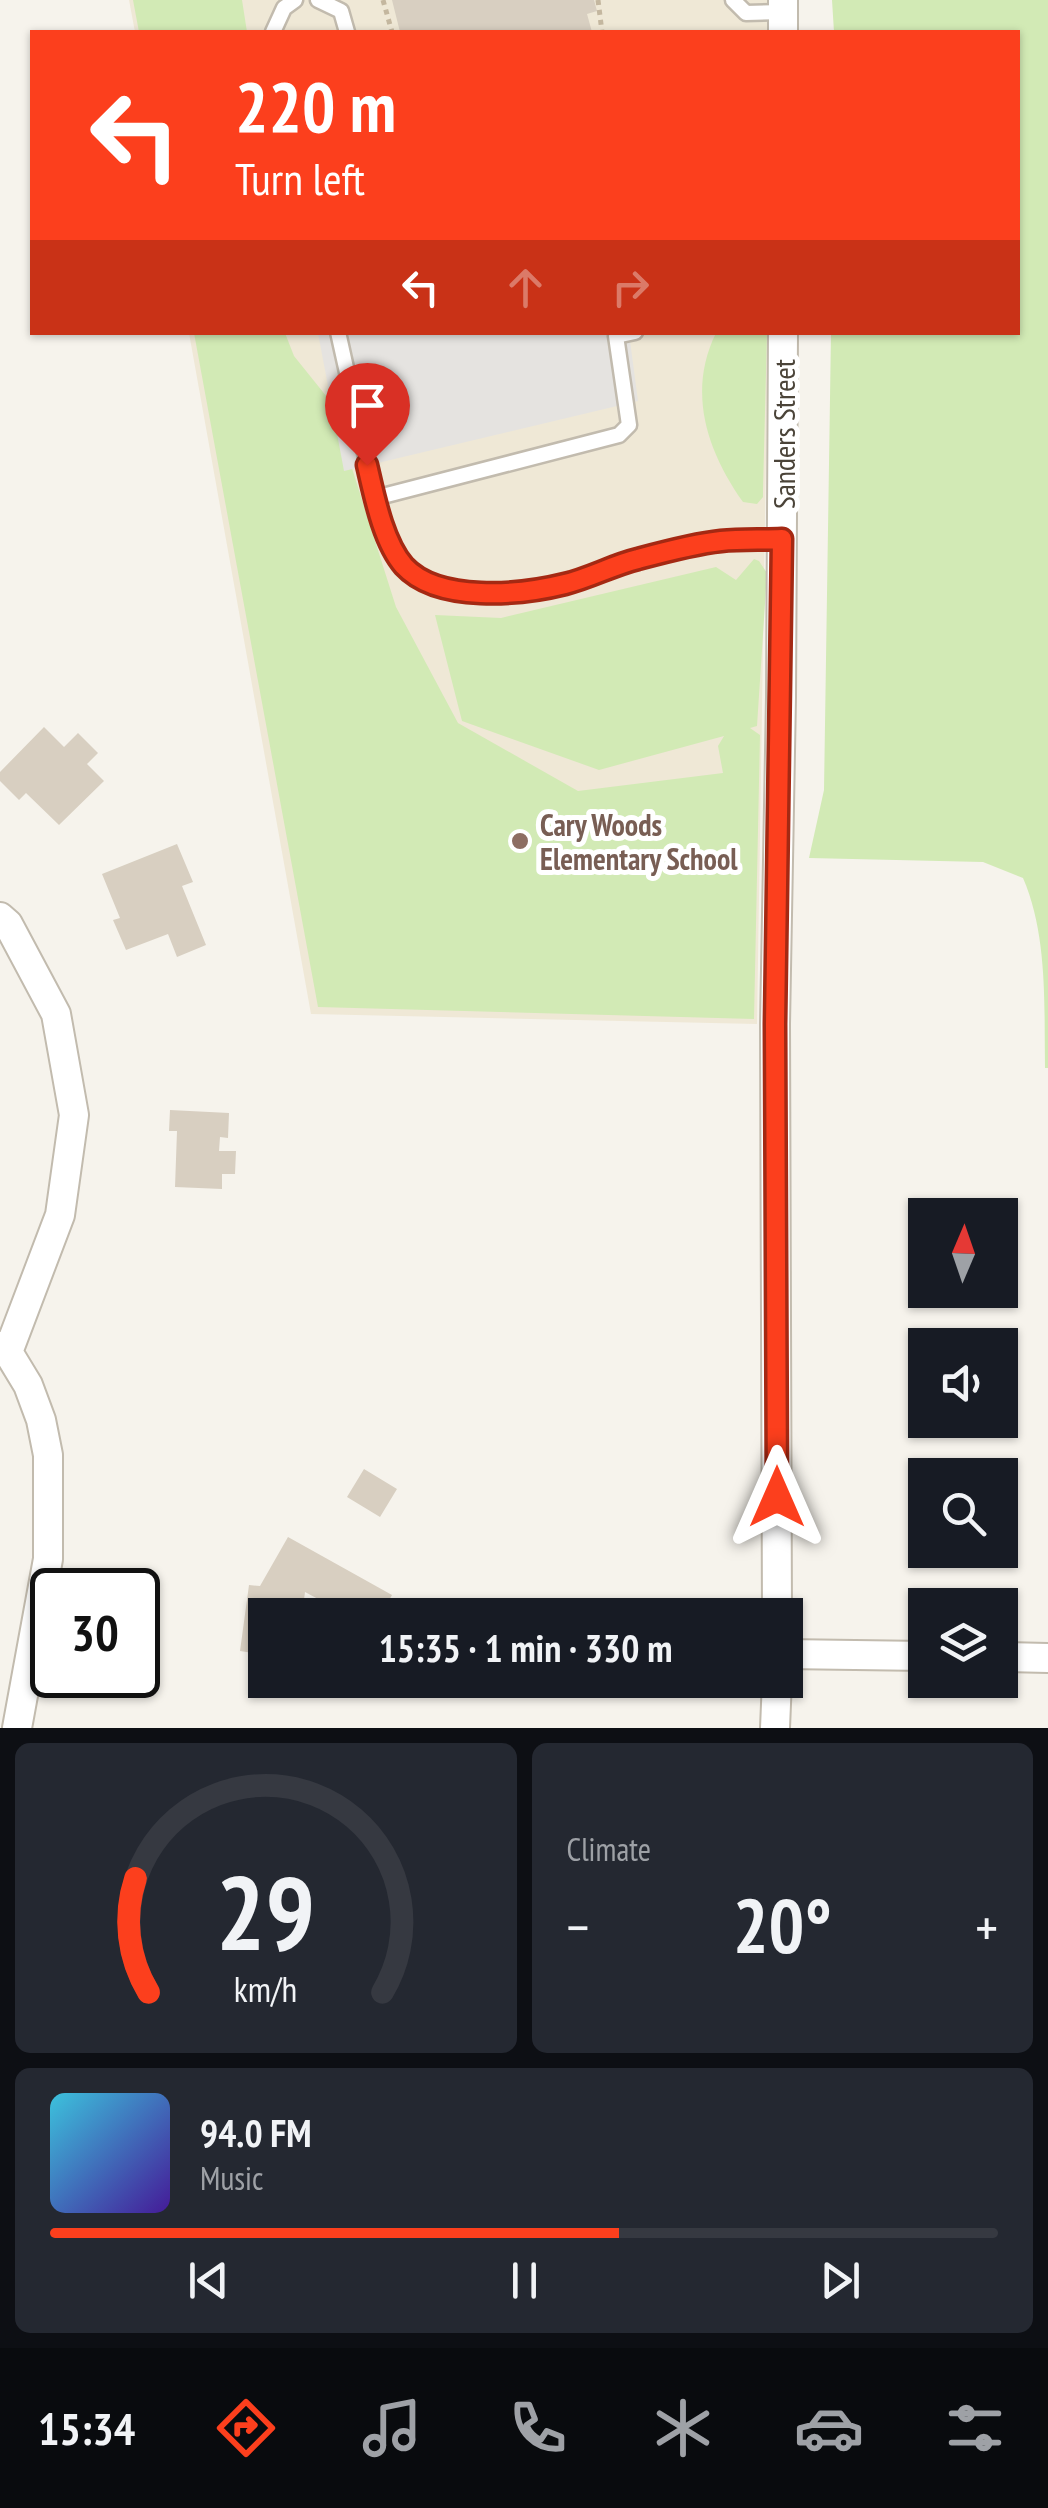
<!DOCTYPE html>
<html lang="en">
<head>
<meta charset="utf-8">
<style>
	:root { --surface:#171b24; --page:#242831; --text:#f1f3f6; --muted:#9ea1a6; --line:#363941; --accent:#fc3f1d }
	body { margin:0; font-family:"PT Sans Narrow",sans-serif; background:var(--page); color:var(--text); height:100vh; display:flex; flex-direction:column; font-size:38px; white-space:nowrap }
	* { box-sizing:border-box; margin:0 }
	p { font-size:32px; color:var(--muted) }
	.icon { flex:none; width:55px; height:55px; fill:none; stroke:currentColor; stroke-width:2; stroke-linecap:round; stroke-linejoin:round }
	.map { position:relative; height:1728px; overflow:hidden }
	.sheet { display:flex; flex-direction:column; gap:15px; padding:15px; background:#0d0f14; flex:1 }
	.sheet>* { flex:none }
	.top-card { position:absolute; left:30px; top:30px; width:990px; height:305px; border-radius:0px; box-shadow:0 2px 8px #0004; background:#fc3f1d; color:#fff; overflow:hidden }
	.needle { width:65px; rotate:2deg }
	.buttons { position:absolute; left:908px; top:1198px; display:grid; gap:20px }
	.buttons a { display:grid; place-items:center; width:110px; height:110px; border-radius:0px; background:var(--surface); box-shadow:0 2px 8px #0004; font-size:50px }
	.speed { position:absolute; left:30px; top:1568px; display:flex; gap:20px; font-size:50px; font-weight:700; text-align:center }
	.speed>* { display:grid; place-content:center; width:130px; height:130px; border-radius:50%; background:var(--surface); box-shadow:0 2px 8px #0004; line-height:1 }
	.speed .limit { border:5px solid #111; border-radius:15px; background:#fff; color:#111 }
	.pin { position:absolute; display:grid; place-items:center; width:85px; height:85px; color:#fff; margin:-102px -42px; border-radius:50% 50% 50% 0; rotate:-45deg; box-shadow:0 0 10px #0007 }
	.pin .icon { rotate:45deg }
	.me { position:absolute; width:110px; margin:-55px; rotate:0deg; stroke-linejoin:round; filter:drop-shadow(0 0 8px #0008) }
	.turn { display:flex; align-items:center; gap:35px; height:210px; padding:0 40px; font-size:45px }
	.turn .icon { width:130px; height:130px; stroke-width:2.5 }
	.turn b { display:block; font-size:70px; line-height:85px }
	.lanes { display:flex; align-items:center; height:95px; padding:0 40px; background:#0003; justify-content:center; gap:50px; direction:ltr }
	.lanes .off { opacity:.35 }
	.big { font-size:75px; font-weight:600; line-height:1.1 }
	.sheet .tile { flex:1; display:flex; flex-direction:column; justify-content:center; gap:15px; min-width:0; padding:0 35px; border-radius:15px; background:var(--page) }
	.sheet .dial { align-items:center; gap:0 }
	.dial svg { height:260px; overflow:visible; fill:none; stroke:var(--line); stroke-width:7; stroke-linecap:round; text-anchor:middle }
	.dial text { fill:var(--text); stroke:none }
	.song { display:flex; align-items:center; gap:30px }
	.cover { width:120px; height:120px; border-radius:15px; background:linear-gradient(135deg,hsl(190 70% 55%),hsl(260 70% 35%)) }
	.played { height:10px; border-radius:5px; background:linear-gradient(90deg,var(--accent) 60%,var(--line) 60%) }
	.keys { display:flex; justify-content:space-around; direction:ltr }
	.heat { display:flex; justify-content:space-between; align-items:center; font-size:55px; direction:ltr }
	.sheet .tiles { flex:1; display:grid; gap:15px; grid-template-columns:1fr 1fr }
	.tile:last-child { grid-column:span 2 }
	.trip { position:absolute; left:248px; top:1598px; width:555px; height:100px; border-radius:0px; background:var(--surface); box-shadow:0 2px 8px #0004; font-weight:600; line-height:100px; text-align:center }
	.tabs { display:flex; height:160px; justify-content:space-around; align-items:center; background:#090b0e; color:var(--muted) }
	.tabs .icon { width:70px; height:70px }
	.tabs .on { color:var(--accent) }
	.tabs b { font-size:45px; color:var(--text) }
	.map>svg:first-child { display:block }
</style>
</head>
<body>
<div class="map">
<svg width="1048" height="1728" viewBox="0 0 1048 1728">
	<rect width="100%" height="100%" fill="#f6f3ec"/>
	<path fill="#efe8d6" d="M129,0H767V32H135Z
		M189,333H768L757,1024L311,1014Z"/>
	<path fill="#d2eab5" d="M133,0H242L247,32H139Z
		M832,0H1048V1068H1045C1044,1005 1048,936 1023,878L983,862L809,858L824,790L831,333L1018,332V32H834Z
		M194,333H285L294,356L331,402L396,607L458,723L578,791L723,773L718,746L724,736L599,770L462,721L435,615L501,618L716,567L736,580L754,559L759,561L767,573L757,726L750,728L760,735L754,1019L318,1007Z
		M716,333H767L763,490V497L757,504L743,502C707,451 687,392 716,333Z"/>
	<path fill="#e5e3e0" d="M318,333H629L638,401L344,471Z"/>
	<path fill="#d8cfc1" d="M392,0H594L597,11L587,14L592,32H400Z
		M44,727L64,747L78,733L98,753L87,764L104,781L59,825L26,793L19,800L0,781V772Z
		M177,844L193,882L182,886L206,945L177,957L168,934L126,950L113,920L120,918L102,874Z
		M170,1110L229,1113L228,1138L220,1137L219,1151H236L235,1174H222V1189L175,1187L177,1131H169Z
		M364,1469L397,1489L380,1517L347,1497Z
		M288,1537L392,1595L381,1615H348L305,1592L302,1615H265V1655L240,1651L249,1585L260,1586Z"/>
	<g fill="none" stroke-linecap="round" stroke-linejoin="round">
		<defs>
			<path id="lane" d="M318,0L341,11L347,32
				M733,0L746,13L783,12
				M273,32L284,8L295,0
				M338,332L375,498L390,542L402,564L420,579L447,588L496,594L525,592L568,584L636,559L719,542L782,539
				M375,498L619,435L629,425L616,336L635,332"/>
			<path id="street" d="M783,0V32
				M0,917L8,924L56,1014L74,1115L60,1215L8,1352
				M0,1346L8,1352L28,1385L41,1420L48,1455V1559L17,1728
				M777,1615L775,1024L781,697L783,332
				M785,1654L925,1656
				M1000,1657L1048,1658
				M775,1728L777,1680"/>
		</defs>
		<use href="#lane" stroke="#c2bbae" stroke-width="19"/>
		<use href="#street" stroke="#c2bbae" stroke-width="32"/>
		<path stroke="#c4b79f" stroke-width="5" stroke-dasharray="5 5" stroke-linecap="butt" d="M383,0L392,32
			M598,0L602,32"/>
		<use href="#lane" stroke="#fff" stroke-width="14"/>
		<use href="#street" stroke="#fff" stroke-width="28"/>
	</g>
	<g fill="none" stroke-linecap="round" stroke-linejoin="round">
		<defs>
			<path id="route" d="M367,465C374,495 383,542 404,566C438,603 521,595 565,584C590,578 613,565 638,559C664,552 693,544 721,541C741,539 762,540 782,539L775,1024L777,1497"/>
		</defs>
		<use href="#route" stroke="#a42913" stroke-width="25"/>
		<use href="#route" stroke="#fc3f1d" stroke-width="18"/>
	</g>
	<circle fill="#8d6e63" stroke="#fff" stroke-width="4" cx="520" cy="841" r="10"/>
	<g text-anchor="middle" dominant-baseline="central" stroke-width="10" stroke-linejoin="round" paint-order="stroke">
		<g font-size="30" fill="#4b4439" stroke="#fff">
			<text transform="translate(783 434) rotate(-90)">Sanders Street</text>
		</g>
		<g font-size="30" font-weight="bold" fill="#785e54" stroke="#fff" text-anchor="start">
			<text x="540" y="824">Cary Woods<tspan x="540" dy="34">Elementary School</tspan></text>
		</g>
	</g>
</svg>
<div class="buttons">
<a><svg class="needle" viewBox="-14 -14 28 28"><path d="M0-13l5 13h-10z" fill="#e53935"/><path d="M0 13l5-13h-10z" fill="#9ea1a6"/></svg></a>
<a><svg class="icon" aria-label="sound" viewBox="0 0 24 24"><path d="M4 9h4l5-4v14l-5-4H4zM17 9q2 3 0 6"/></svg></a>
<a><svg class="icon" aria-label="search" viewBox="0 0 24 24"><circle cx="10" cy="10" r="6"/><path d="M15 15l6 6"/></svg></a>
<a><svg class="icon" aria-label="layers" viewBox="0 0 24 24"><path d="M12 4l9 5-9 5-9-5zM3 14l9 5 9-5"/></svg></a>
</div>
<div class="speed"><div class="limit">30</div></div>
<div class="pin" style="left:367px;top:465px;background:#d93025"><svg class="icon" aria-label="arrive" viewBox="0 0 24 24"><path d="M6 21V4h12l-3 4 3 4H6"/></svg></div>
<svg class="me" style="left:777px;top:1497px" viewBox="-20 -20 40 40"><path d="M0-17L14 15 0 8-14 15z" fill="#fc3f1d" stroke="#fff" stroke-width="4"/></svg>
<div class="trip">15:35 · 1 min · 330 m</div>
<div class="top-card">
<div class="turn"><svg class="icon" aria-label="left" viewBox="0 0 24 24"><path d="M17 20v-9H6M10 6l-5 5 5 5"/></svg><div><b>220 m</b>Turn left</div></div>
<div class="lanes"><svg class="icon" aria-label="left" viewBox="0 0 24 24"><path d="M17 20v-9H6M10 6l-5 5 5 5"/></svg><svg class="icon off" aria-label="ahead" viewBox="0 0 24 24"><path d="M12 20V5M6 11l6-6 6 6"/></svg><svg class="icon off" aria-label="right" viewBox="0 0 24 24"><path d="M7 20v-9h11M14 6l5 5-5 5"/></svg></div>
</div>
</div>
<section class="sheet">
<div class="tiles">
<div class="tile dial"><svg viewBox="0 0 100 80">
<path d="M14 69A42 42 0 1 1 86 69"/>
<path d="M14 69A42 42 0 0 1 10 34" stroke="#fc3f1d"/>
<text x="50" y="56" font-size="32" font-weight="700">29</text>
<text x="50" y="72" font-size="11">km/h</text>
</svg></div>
<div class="tile"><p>Climate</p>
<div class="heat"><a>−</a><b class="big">20°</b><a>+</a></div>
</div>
<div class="tile">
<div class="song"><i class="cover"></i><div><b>94.0 FM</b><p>Music</p></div></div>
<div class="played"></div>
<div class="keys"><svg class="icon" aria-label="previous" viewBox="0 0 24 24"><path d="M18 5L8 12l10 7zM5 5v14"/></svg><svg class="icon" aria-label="pause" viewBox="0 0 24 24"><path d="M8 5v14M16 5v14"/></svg><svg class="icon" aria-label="next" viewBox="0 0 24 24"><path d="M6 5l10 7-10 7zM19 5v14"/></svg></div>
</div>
</div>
</section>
<nav class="tabs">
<b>15:34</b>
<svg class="icon on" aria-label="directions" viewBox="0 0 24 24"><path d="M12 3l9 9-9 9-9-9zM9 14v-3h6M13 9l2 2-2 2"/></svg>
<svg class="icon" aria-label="music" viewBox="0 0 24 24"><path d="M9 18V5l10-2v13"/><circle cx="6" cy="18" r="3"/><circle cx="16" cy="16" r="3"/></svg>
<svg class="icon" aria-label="phone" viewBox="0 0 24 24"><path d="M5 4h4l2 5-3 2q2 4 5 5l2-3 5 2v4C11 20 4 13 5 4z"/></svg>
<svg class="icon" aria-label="climate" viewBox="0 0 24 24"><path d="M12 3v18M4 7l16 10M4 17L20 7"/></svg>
<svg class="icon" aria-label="car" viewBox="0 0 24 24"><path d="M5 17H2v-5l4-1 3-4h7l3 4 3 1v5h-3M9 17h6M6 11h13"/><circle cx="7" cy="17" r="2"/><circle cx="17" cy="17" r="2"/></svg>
<svg class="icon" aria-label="filters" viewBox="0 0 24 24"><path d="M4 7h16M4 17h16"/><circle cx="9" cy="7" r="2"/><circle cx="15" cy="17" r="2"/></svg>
</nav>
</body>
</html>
